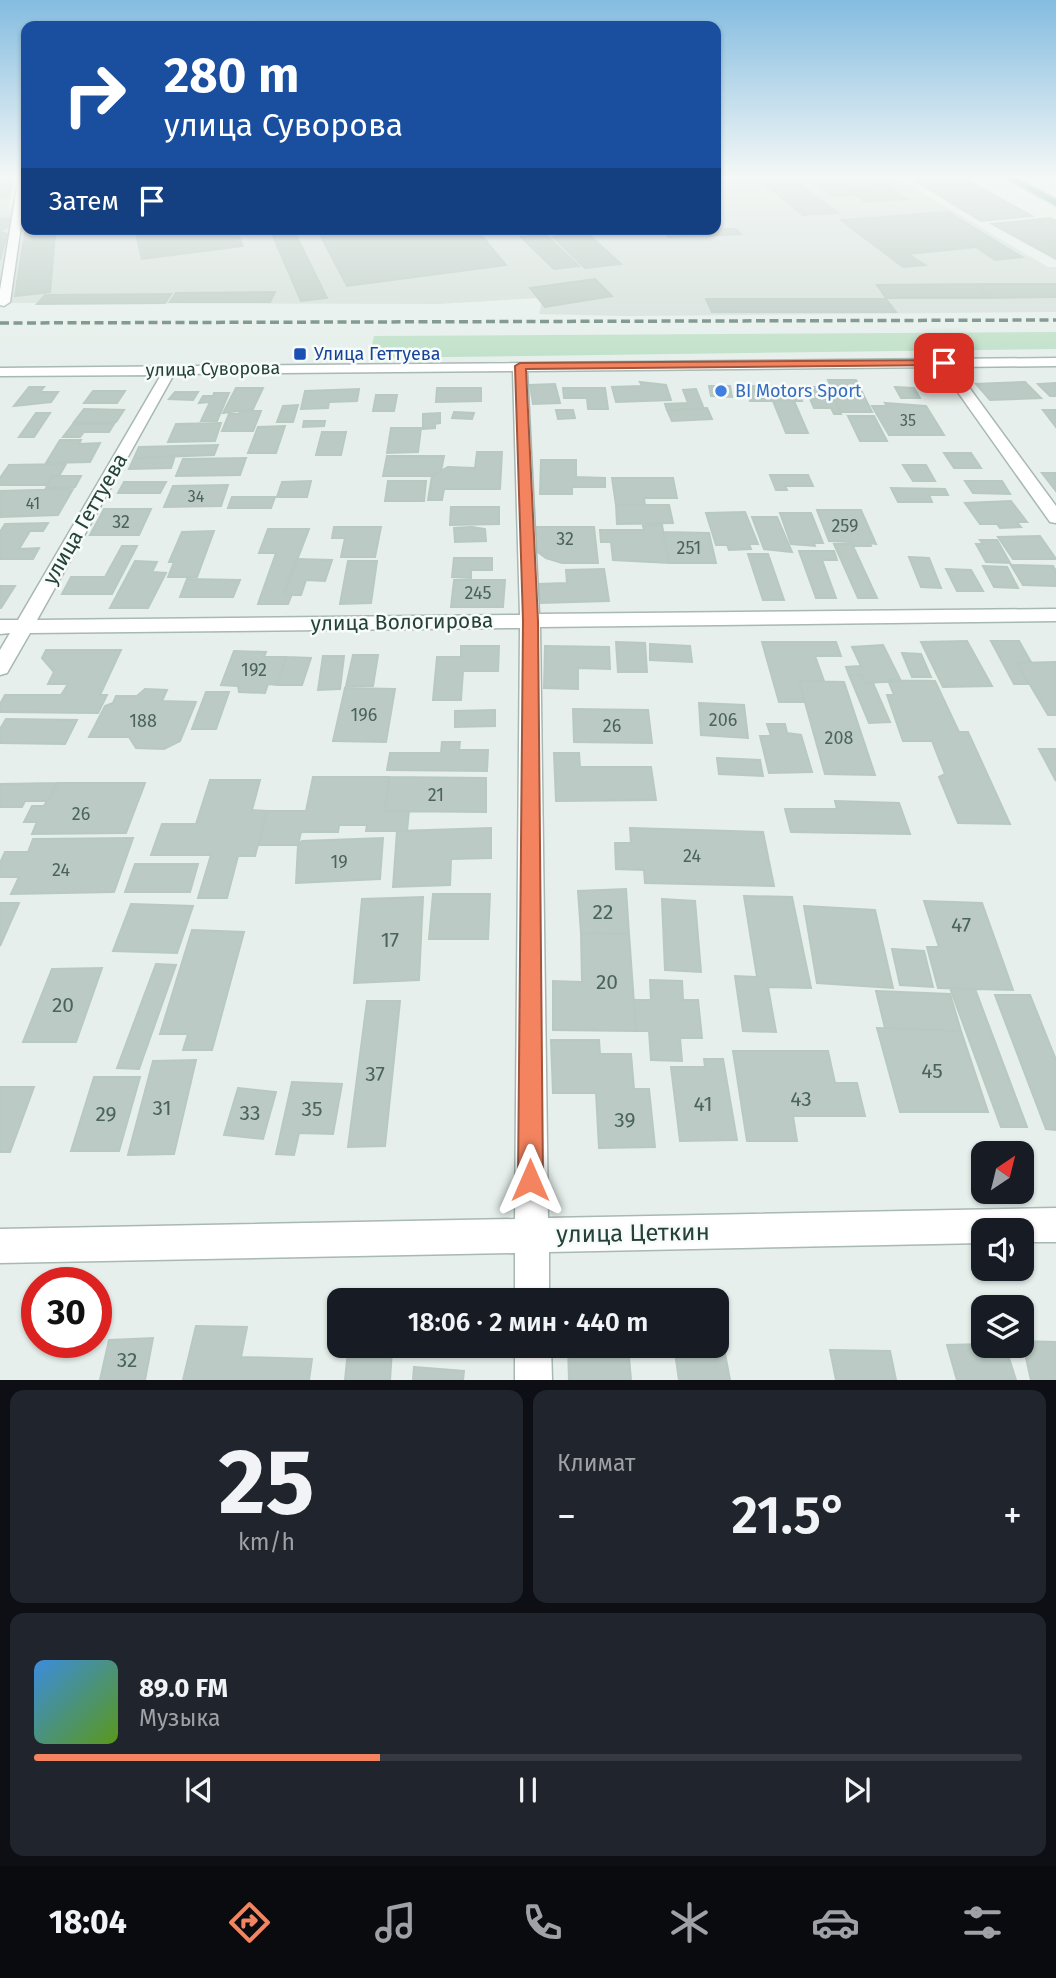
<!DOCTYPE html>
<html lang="ru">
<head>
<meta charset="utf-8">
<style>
	:root { --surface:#171b24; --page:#20242c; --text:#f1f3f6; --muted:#9ea1a6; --line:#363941; --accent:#f4845f }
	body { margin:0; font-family:"Fira Sans",sans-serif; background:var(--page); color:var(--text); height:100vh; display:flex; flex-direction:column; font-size:26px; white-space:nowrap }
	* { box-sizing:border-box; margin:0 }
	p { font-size:23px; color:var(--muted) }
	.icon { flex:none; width:38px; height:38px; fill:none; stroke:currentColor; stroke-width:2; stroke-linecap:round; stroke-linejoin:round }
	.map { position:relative; height:1380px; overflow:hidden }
	.panel { display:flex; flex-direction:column; gap:10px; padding:10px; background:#0d0f14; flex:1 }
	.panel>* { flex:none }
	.hud { position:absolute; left:21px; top:21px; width:700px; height:214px; border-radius:14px; box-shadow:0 2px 5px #0004; background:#1a4fa0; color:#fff; overflow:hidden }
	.needle { width:46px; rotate:35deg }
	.tools { position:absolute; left:971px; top:1141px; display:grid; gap:14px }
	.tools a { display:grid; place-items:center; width:63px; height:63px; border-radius:14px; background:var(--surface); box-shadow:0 2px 5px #0004; font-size:35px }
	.speed { position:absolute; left:21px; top:1267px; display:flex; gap:14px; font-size:35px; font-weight:700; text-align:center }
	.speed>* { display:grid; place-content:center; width:91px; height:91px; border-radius:50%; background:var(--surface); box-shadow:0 2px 5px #0004; line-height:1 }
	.speed .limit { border:10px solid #d22; background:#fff; color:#111 }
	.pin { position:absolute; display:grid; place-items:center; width:60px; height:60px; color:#fff; margin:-30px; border-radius:14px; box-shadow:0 4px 10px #0006 }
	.me { position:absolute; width:77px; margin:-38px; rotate:0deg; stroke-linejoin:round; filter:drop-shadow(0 0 5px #0008) }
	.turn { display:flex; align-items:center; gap:24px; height:147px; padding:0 28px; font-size:32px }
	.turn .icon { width:91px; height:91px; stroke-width:2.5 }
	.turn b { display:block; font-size:49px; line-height:60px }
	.then { display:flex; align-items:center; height:66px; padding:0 28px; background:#0003; gap:14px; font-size:26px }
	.big { font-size:52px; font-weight:600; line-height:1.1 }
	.panel .tile { flex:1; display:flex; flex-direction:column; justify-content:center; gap:10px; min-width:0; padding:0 24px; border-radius:14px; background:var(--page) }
	.panel .dial { align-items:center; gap:0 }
	.dial b { font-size:91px; line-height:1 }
	.song { display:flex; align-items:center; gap:21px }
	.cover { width:84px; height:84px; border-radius:10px; background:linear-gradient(135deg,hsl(210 70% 55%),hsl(90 70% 35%)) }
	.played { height:7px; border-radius:4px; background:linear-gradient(90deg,var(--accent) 35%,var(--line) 35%) }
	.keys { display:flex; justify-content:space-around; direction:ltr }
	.heat { display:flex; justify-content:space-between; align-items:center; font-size:38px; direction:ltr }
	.panel .tiles { flex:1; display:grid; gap:10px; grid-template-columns:1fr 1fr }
	.tile:last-child { grid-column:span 2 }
	.trip { position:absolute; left:327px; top:1288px; width:402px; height:70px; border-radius:14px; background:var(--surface); box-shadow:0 2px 5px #0004; font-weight:600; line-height:70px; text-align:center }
	.menu { display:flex; height:112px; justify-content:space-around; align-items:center; background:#090b0e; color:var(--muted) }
	.menu .icon { width:49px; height:49px }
	.menu .current { color:var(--accent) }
	.menu b { font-size:32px; color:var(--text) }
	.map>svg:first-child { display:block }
</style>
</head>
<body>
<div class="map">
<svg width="1056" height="1380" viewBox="0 0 1056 1380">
	<rect width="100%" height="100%" fill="#e6efeb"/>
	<path fill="#d4dfda" d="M0,175H15L8,209L25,208L26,197V229H538L542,234L544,229H716V175H892L1048,267H1056V312L626,316L539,314L542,301L539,298L438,304L0,303Z"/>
	<path fill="#bfe0c8" d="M1056,332V349L369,358L374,336Z"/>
	<path fill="#bbcac4" stroke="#b8c9c2" stroke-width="2" d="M0,175H13L9,197L0,198Z
		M820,175H875L896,189L845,193Z
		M906,175H959L972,183L924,186Z
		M823,177L845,193L854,195L833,196L808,179Z
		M792,178L838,213L803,215L760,180Z
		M972,183L1032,216L981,221L924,186Z
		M891,189L908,199L866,202L850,192Z
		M948,212L1022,257L995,260L976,247L908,254L925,265L903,267L841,220Z
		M10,218L9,226L3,229L1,232L7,234L0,260V219Z
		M1051,218L1056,221V259L992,224Z
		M135,229H235L243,246L142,259Z
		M270,229H293L327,298L301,301Z
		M317,229H476L506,265L347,286Z
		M663,229H736L741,234L668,237Z
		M40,232L39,237L55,235L50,292L15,296L25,233Z
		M587,233L621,264L585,268L553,237Z
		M546,235L579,266L554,269L521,237Z
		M595,279L612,296L545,307L530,288Z
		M977,284H1056V297L990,298Z
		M977,284L990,298H886L877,285Z
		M275,292L270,302H170L176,293Z
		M171,294L165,303L37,304L45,295Z
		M706,299H886L896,312H712Z
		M828,380H856L872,412H841L835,398H816L811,387H831Z
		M640,382L666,385L671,400L616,402L612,387L642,386Z
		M1025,382L1041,398L990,400L976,384Z
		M1056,383V396H1050L1038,384Z
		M555,384L560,403L533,404L530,385Z
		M709,386H730L732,397L711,396Z
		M746,386L797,387L802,401H750Z
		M29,387H44L40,392H58L51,402L14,406Z
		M895,387L914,388L920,398H901Z
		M236,388H263L253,409L223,413Z
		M437,388H481V401L436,402Z
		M563,388H605L608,409H588L587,398H564Z
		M359,389L357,401L329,402L328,408L301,409L305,391Z
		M696,389L704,409L667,410L665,404L688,403L683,390Z
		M93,391H125L117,403H84Z
		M175,392H198L193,400L169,399Z
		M214,393H229L217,421H201L210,402L199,403L203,396H213Z
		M376,395H397L394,411H373Z
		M810,399H834L841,414H834L831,408H814Z
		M773,401H794L808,433H786Z
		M885,403L926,406L944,435H889L872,406H887Z
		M298,405L293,422H277L283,406Z
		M707,408L712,419L672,421L667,410Z
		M84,409L124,410L116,422H74Z
		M556,410H573L575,418L558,419Z
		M1043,410H1056V427Z
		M240,411H261L253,431H222L229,414H239Z
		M454,412L474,413L472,419L452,418Z
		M36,413H50L34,437H19Z
		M440,413V423L435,424V428L423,429V414Z
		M848,416H874L887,441H860Z
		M304,421H325L324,426L303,427Z
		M221,423L215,441L168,442L176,424Z
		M73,424H114L109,432H84L80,437H63Z
		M285,426L276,453H248L258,427Z
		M391,428H421L418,452L387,453Z
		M322,432H346L341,455H316Z
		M60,440H81L79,444L100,443L90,462L46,463Z
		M218,445L214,455L134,458L139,447Z
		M477,452H502L500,489H444L442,500H428L432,476L448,467L475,468Z
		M944,453H971L981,468H954Z
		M175,456L171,468L129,469L134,458Z
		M387,456H444L441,471L432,476H383Z
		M246,458L240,475L176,476L183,459Z
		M541,460H576V477L605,478V487H572V494H540Z
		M66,464L59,476H52L47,485H0V478L9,465Z
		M903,465H926L935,481H913Z
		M1042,473H1056V491Z
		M770,475H808L813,486H785L787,490H776Z
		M52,476H81L75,487L46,488Z
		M612,478H673L677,498H644L645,505H616Z
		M311,481L307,497H277L282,482Z
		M388,481H426L424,501H385Z
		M965,481H1002L1010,494L973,493Z
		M124,482H166L160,493H118Z
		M228,485L221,506L164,507L173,486Z
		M891,488L945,489L948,495H929L932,502H898Z
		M73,489L58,515L0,517V491Z
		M232,497H275L271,508H228Z
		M1011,501L1027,522H1017L1021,527L1000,528L997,524H980L965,503Z
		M616,505H669L673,523L617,524Z
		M451,507H499V524L450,525Z
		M104,509H151L139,535H90Z
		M817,510H861L876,544L870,543L871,546H853L851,542L829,541Z
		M745,512L758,544H749L751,549L729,550L727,545H716L706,513Z
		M780,513H811L823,543H814L815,546L791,544Z
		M752,517H777L792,552L764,549Z
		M48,523L43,531H30L19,549L39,548L33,559H0V532L5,524Z
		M662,525L669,563L613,560L611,542H601L600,530H644L643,526Z
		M334,527H381L375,557H341L345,538H332Z
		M472,527L485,529L486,541L455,542L454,528Z
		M535,527H594L598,563H562L546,558L535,550Z
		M268,529H309L284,594H292L288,604H258L276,553H259Z
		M214,531L197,577H168L174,562H169L182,532Z
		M663,532L709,533L716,563H669Z
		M1040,536L1056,559H1013L998,537Z
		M980,540H997L1010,563L986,562L976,544H983Z
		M834,544H852L877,598H858Z
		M122,546H137L112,594H62L71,577H105Z
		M799,551H834L837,560H822L836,598H816Z
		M748,554H768L784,600H763Z
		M909,557L929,558L941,588L921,587Z
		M454,558H492V570H471V578L452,577Z
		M296,559L332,560L325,581L306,580L301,595L284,594Z
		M135,561L157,562L152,572L166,573L148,608H110Z
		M348,561H377L371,603L340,604Z
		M1011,565L1053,566L1056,571V586L1023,585Z
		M983,566L1007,567L1018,588L994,587Z
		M604,569L609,601L540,603L539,584L567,583L566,570Z
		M946,569L971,570L983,591H957Z
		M187,579L240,580L233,597H180Z
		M454,580H505L503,607H451Z
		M0,586H15L1,608H0Z
		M967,641L992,686L943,687L921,642Z
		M991,641H1019L1031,662L1017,663L1028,684H1014Z
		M616,642L645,643L647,672H618Z
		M762,642H836L841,656H815L824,681H799L805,702H779Z
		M650,644L690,646L692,662L650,660Z
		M883,645L901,681L865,683L861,675H849L846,667L861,666L852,647Z
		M461,646H499L498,671H463L461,700H433L437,657H461Z
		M545,646L609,647L610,669L578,668V689L544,688Z
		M46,650H121L100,695H107L98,713L0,712V704L5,695H61L68,684H48L54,672L42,658Z
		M234,651L266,652L264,657H286L277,685L268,684L265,693L239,692L238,686L221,685Z
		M902,653L921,654L931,677H912Z
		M353,655H378L373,686H346Z
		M323,656H344L340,689L318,690Z
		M286,657L311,658L302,685H277Z
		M1056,662V715H1048L1017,663Z
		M849,675H861L865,683H873L890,722L869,723Z
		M888,680L935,681L959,732H968L1010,824L958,823L939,777L945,774L932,741H903L887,695H894Z
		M799,681L844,682L875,775L825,774Z
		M345,688L395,689L386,742L333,741Z
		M145,689L167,690L162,701L196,702L180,741L164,749L136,748L129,737H89L105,706L113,703L116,696H137Z
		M206,692H229L216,729H192Z
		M699,703L744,705L748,738L701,735Z
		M573,709L648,710L652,743L574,742Z
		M495,710V726L455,727V711Z
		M6,719L77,720L65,744L0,743V729Z
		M767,724H785L787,733L801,735L812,772L769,773L760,736H771Z
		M442,742H460L459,750H488L487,771L387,770L390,753H441Z
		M1039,749H1056V781Z
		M554,753H579L580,767H651L656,800L556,801Z
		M717,758L760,760L763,776L719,774Z
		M313,777H389L385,811H409L407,831H366L367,825H339L338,832H301L298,845H259L267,811H306Z
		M389,777L486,778V812L385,811Z
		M210,780H260L252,810L267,811L255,856H238L227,898H198L211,855H151L162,824H196Z
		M57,783H145L126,833L32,834L37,822H24L32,806H44Z
		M57,783L49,801H25L22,807H0V784Z
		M835,801L899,803L910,834L791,832L785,809H837Z
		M491,828V858L451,859L450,885L393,887L397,831Z
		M630,828L763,832L774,886L645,883L644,870L616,869L615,843H631Z
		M133,838L114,892L11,894L19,877H0V863L5,852H28L33,839Z
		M383,838L380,879L296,883L298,845L302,841Z
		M135,864H198L190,892H125Z
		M626,889L629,934L581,933L578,891Z
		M433,894H490L488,939H429Z
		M744,896L792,897L811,988L768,987L776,1032L743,1031L735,976L757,977Z
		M423,897L419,980L354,983L362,899Z
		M662,899L695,901L701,972L665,970Z
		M924,901L982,903L1013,990L938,988L927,947H939Z
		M0,903H19L0,946Z
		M131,904L193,906L177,953L113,951Z
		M804,906L875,910L893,988L817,983Z
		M192,930L244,932L212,1050H183L188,1034H160Z
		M581,933L629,934L636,1031L553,1030V981L582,982Z
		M892,949L924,951L933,987L900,985Z
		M156,964L176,965L139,1069L117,1068Z
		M102,968L76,1042H23L52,969Z
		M650,980L682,981L683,1000H698L702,1038H680L682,1061L651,1060L649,1031H636L634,1000H651Z
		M950,988L975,989L1027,1127H1001Z
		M876,991L950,994L961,1031L885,1028Z
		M995,995H1030L1056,1060V1130L1046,1129Z
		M367,1001H400L385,1146L348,1147Z
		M877,1028L961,1031L988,1112H900Z
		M551,1040H599L600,1054H631L634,1089H649L655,1147L599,1148L596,1093H553Z
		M733,1051H828L835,1083H857L865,1116H793L797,1141H747Z
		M704,1059H723L737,1140L680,1141L671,1067H705Z
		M196,1060L174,1154L128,1155L153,1061Z
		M94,1077H140L119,1151H71Z
		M292,1082L342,1084L333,1134L299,1133L294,1155L276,1154Z
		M0,1087H34L10,1152H0Z
		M238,1088L276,1092L263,1139L224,1135Z
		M718,1317L730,1380H679L674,1346H718Z
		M196,1326L247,1327L241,1357L312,1359L309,1380H183Z
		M153,1338L145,1380H100L109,1340Z
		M1022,1341L1056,1342V1380H1031Z
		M984,1344L1005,1346L1016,1380H957L947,1345Z
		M568,1346H628L631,1380H569Z
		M392,1350L390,1380H345L348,1351Z
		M830,1350L890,1351L896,1380H836Z
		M414,1367L464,1371L463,1380H413Z"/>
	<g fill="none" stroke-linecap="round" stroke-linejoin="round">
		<defs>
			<path id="minor" d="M19,175H26V191L10,302L4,306L0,305V290Z
				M1056,358V366L954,367L1056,506V523L1050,522L940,367L527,371L539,614L1056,609V621L540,627L548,1218L1056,1208V1242H1022V1230H984V1243L549,1252V1300H515V1253L0,1263V1229L515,1219L520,628L30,633L7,673L0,675V650L10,633L0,634V620H18L161,375L0,376V368ZM513,371L520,615L37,620L174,374Z
				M515,1346H551L552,1380H515Z"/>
			<path id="major" d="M1000,175H1011L1056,199V206Z"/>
		</defs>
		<use href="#minor" stroke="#a8b8b2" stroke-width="3"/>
		<use href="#major" stroke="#c2cac8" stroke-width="3"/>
		<use href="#minor" fill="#fff" fill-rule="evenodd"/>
		<use href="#major" fill="#6aa596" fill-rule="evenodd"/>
		<path stroke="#5f7d75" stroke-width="3.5" stroke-dasharray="9 4.5" stroke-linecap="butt" d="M0,323L1056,320"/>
	</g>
	<linearGradient id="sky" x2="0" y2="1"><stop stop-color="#84bce0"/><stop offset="0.48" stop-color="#f4f8f6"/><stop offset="1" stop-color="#f4f8f6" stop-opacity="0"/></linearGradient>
	<rect width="1056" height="368" fill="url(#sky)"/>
	<path fill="#f4845f" stroke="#9f563e" stroke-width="2" d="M944,360L947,361V365L526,369L538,621L543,1180L539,1188L530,1192L522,1188L518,1180L523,621L515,366L520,363Z"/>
	<rect fill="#1a4fb4" stroke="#f7fbf9" stroke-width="2.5" x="293" y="347" width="14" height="14" rx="3.5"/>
	<circle fill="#3f7fe0" stroke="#f7fbf9" stroke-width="2.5" cx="721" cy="391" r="7"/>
	<g text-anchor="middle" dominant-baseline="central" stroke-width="5" stroke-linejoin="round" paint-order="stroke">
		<g font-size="16" fill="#4a645c">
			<text x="908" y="420">35</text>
			<text x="196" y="496">34</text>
			<text x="33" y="503">41</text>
		</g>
		<g font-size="18" fill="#164399" stroke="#f7fbf9" text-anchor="start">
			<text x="314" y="354">Улица Геттуева</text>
		</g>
		<g font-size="18" fill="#24423a" stroke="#f7fbf9">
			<text transform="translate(213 369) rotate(-1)">улица Суворова</text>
		</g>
		<g font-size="18" fill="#366cbe" stroke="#f7fbf9" text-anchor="start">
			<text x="735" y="391">BI Motors Sport</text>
		</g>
		<g font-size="18" fill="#4a645c">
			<text x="121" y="522">32</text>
			<text x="845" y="526">259</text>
			<text x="565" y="539">32</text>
			<text x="689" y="548">251</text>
			<text x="478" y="593">245</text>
			<text x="254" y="670">192</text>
			<text x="364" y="715">196</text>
			<text x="723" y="720">206</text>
			<text x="143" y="721">188</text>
			<text x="612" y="726">26</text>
			<text x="839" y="738">208</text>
			<text x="436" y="795">21</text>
			<text x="81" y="814">26</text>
			<text x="692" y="856">24</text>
			<text x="339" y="862">19</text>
			<text x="61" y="870">24</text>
		</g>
		<g font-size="21" fill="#24423a" stroke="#f7fbf9">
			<text transform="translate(85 519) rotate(-60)">улица Геттуева</text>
			<text transform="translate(402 622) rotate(-1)">улица Вологирова</text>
		</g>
		<g font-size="21" fill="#4a645c">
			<text x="603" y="912">22</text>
			<text x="961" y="925">47</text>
			<text x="390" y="940">17</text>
			<text x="607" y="982">20</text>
			<text x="63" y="1005">20</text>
			<text x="932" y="1071">45</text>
			<text x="375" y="1074">37</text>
			<text x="801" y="1099">43</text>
			<text x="703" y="1104">41</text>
			<text x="162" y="1108">31</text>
			<text x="312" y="1109">35</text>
			<text x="250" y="1113">33</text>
			<text x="106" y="1114">29</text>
			<text x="625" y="1120">39</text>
			<text x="127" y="1360">32</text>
		</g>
		<g font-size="24" fill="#24423a" stroke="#f7fbf9">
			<text transform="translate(633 1233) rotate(-1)">улица Цеткин</text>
		</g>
	</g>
</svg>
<div class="tools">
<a><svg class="needle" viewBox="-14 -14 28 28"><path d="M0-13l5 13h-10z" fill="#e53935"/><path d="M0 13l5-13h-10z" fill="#9ea1a6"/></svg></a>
<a><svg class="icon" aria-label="sound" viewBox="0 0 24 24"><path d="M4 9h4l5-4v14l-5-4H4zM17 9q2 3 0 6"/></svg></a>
<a><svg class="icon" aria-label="layers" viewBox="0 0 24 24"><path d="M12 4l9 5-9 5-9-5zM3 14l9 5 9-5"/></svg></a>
</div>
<div class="speed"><div class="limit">30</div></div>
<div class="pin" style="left:944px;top:363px;background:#d93025"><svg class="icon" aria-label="arrive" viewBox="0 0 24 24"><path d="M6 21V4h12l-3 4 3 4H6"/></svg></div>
<svg class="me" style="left:530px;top:1180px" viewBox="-20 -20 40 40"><path d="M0-17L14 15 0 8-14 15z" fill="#f4845f" stroke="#fff" stroke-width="4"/></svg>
<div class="trip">18:06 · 2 мин · 440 m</div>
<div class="hud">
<div class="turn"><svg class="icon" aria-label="right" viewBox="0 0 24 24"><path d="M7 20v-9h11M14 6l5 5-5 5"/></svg><div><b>280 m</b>улица Суворова</div></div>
<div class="then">Затем<svg class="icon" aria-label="arrive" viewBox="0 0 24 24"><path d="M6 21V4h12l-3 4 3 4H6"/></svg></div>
</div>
</div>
<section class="panel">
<div class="tiles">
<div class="tile dial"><b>25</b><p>km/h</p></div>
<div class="tile"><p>Климат</p>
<div class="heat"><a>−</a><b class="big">21.5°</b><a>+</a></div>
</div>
<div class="tile">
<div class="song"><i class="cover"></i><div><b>89.0 FM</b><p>Музыка</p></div></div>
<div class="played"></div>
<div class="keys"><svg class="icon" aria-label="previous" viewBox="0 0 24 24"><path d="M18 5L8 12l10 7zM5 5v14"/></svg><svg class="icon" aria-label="pause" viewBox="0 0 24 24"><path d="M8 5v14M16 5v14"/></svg><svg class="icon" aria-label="next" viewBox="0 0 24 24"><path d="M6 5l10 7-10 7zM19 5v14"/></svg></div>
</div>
</div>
</section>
<nav class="menu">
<b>18:04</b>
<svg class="icon current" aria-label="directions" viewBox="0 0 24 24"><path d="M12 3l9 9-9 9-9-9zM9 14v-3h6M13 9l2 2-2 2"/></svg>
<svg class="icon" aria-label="music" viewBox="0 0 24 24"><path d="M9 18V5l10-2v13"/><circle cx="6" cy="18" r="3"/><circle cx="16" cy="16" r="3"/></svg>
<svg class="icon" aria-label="phone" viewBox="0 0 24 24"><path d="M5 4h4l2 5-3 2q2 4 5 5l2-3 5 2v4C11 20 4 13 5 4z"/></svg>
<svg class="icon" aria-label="climate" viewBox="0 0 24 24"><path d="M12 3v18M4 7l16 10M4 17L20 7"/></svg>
<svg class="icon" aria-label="car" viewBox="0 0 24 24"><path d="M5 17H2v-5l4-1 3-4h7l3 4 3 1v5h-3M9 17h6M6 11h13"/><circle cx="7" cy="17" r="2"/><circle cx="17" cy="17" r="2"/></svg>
<svg class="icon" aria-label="filters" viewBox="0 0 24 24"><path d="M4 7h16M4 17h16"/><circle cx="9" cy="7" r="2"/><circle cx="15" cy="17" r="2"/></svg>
</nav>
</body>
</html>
